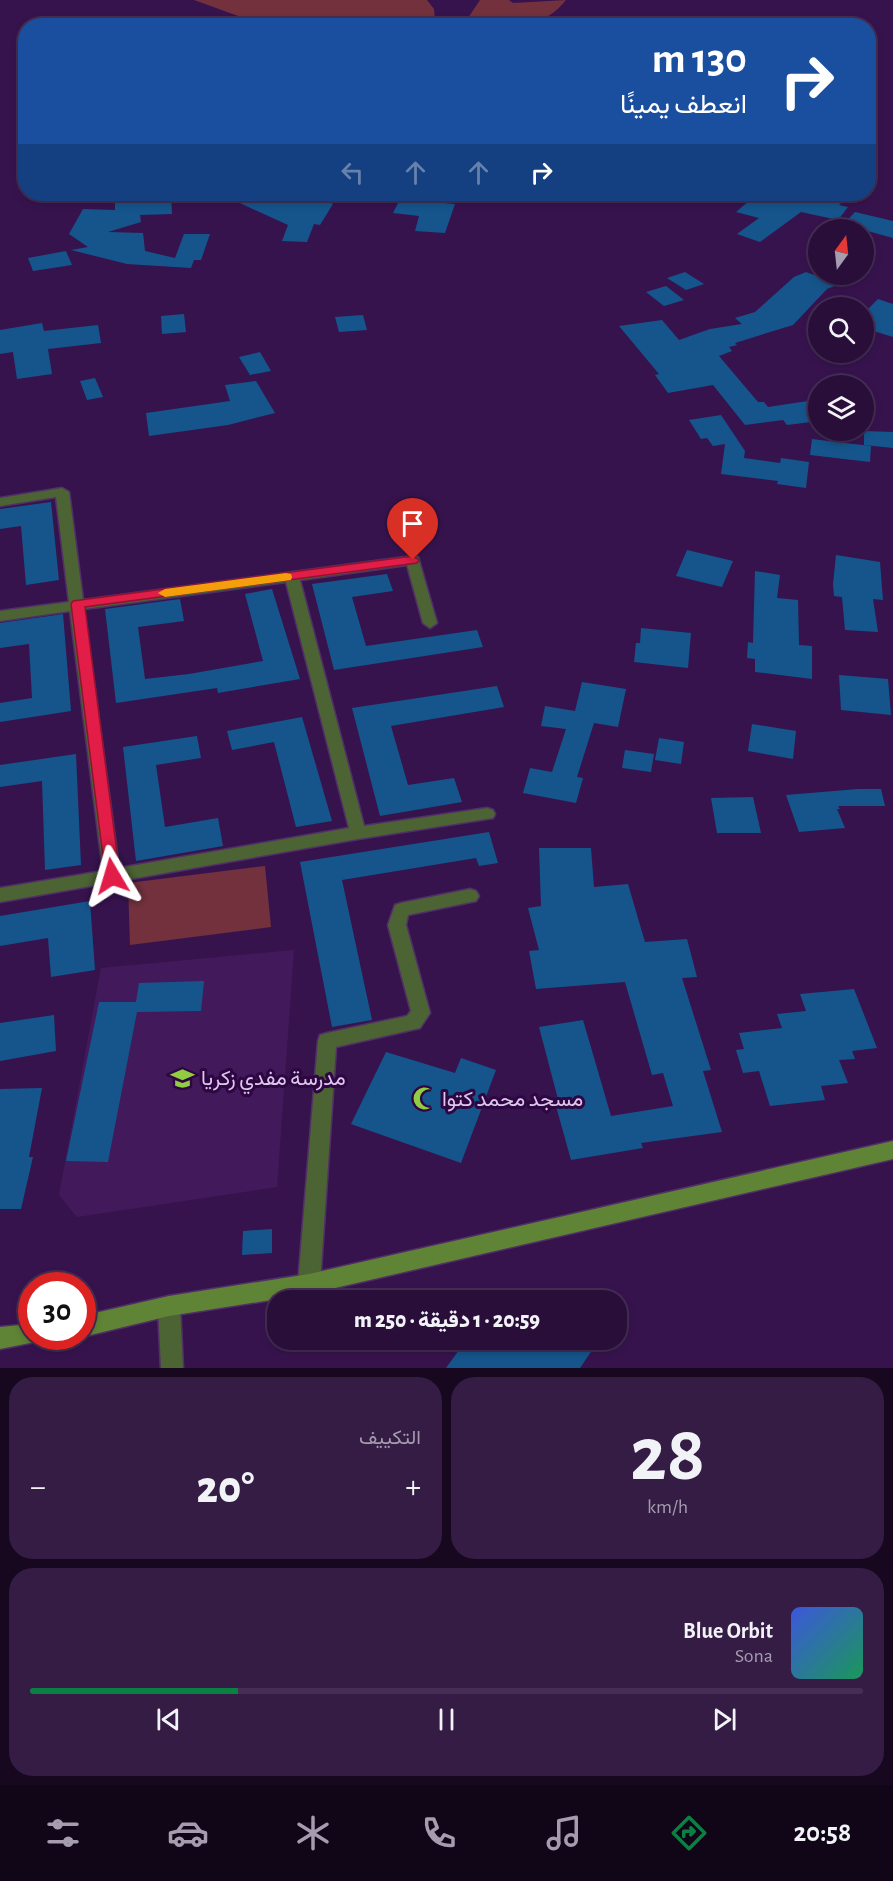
<!DOCTYPE html>
<html lang="ar">
<head>
<meta charset="utf-8">
<style>
	:root { --surface:#290e3a; --page:#351c45; --text:#f1f3f6; --muted:#a59caf; --line:#452e54; --accent:#0b8043 }
	body { margin:0; font-family:"Alegreya Sans",Vazirmatn,sans-serif; background:var(--page); color:var(--text); direction:rtl; height:100vh; display:flex; flex-direction:column; font-size:22px; white-space:nowrap }
	* { box-sizing:border-box; margin:0 }
	p { font-size:20px; color:var(--muted) }
	.icon { flex:none; width:33px; height:33px; fill:none; stroke:currentColor; stroke-width:2; stroke-linecap:round; stroke-linejoin:round }
	.map { position:relative; height:1368px; overflow:hidden; direction:ltr }
	.drawer { display:flex; flex-direction:column; gap:9px; padding:9px; background:#170820; flex:1 }
	.drawer>* { flex:none }
	.top-card { position:absolute; left:18px; top:18px; width:858px; height:183px; border-radius:24px; box-shadow:0 3px 9px #0003,0 0 0 2px var(--line); direction:rtl; background:#1a4fa0; color:#fff; overflow:hidden }
	.needle { width:39px; rotate:15deg }
	.fabs { position:absolute; left:808px; top:219px; display:grid; gap:12px }
	.fabs a { display:grid; place-items:center; width:66px; height:66px; border-radius:50%; background:var(--surface); box-shadow:0 3px 9px #0003,0 0 0 2px var(--line); font-size:30px }
	.speed { position:absolute; left:18px; top:1272px; display:flex; gap:12px; font-size:30px; font-weight:700; text-align:center }
	.speed>* { display:grid; place-content:center; width:78px; height:78px; border-radius:50%; background:var(--surface); box-shadow:0 3px 9px #0003,0 0 0 2px var(--line); line-height:1 }
	.speed .limit { border:9px solid #d22; background:#fff; color:#111 }
	.pin { position:absolute; display:grid; place-items:center; width:51px; height:51px; color:#fff; margin:-62px -26px; border-radius:50% 50% 50% 0; rotate:-45deg; box-shadow:0 0 6px #0007 }
	.pin .icon { rotate:45deg }
	.me { position:absolute; width:66px; margin:-33px; rotate:353deg; stroke-linejoin:round; filter:drop-shadow(0 0 4px #0008) }
	.turn { display:flex; align-items:center; gap:21px; height:126px; padding:0 30px; font-size:27px }
	.turn .icon { width:78px; height:78px; stroke-width:2.5 }
	.turn b { display:block; font-size:42px; line-height:51px }
	.lanes { display:flex; align-items:center; height:57px; padding:0 30px; background:#0003; justify-content:center; gap:30px; direction:ltr }
	.lanes .off { opacity:.35 }
	.big { font-size:45px; font-weight:800; line-height:1.1 }
	.drawer .card { flex:1; display:flex; flex-direction:column; justify-content:center; gap:9px; min-width:0; padding:0 21px; border-radius:24px; background:var(--page) }
	.drawer .dial { align-items:center; gap:0 }
	.dial b { font-size:78px; line-height:1 }
	.song { display:flex; align-items:center; gap:18px }
	.cover { width:72px; height:72px; border-radius:9px; background:linear-gradient(135deg,hsl(230 70% 55%),hsl(150 70% 35%)) }
	.played { height:6px; border-radius:3px; background:linear-gradient(90deg,var(--accent) 25%,var(--line) 25%) }
	.keys { display:flex; justify-content:space-around; direction:ltr }
	.heat { display:flex; justify-content:space-between; align-items:center; font-size:33px; direction:ltr }
	.drawer .tiles { flex:1; display:grid; gap:9px; grid-template-columns:1fr 1fr }
	.card:last-child { grid-column:span 2 }
	.trip { position:absolute; left:267px; top:1290px; width:360px; height:60px; border-radius:24px; background:var(--surface); box-shadow:0 3px 9px #0003,0 0 0 2px var(--line); font-weight:800; line-height:60px; text-align:center; direction:rtl }
	.menu { display:flex; height:96px; justify-content:space-around; align-items:center; background:#100617; color:var(--muted) }
	.menu .icon { width:42px; height:42px }
	.menu .active { color:var(--accent) }
	.menu b { font-size:27px; color:var(--text) }
	.map>svg:first-child { display:block }
</style>
</head>
<body>
<div class="map">
<svg width="893" height="1368" viewBox="0 0 893 1368">
	<rect width="100%" height="100%" fill="#37134e"/>
	<path fill="#421a5b" d="M294,950L277,1187L77,1217L59,1195L101,968Z"/>
	<path fill="#72313d" d="M194,0H427L434,9L435,20L427,26L263,25Z
		M480,0H509L513,3L566,0C539,35 497,26 457,25L466,21Z
		M265,866L271,927L130,945L128,883Z"/>
	<path fill="#15558c" d="M115,194H171L172,214L140,215L141,222L108,232L143,233L145,251L175,258L184,234H210L201,260H194L191,268L127,264L71,250L88,247L69,234L83,209L115,210Z
		M220,194H312L333,204L320,225L314,224L307,242L282,241L288,225Z
		M760,194H850L839,205L848,207L838,220L801,212L760,242L737,234L759,218L736,212L750,200L759,202Z
		M400,199L455,204L445,233L415,231L419,216L393,213Z
		M855,212L893,221V238L864,230H838Z
		M66,251L72,265L33,271L28,258Z
		M685,272L704,284L686,290L667,278Z
		M806,272L840,284L827,289L793,325L735,343L737,345L729,347L732,351L719,356L758,402H764L768,407L808,401L819,415V421L787,425L783,420L745,425L713,385L668,393L655,375L659,374L619,326L662,320L679,340L710,329L742,324L735,318L755,312L794,277Z
		M666,286L684,300L664,306L646,292Z
		M878,299L893,304V337L864,328V313Z
		M184,314L186,332L162,334L161,316Z
		M363,315L367,330L339,332L335,317Z
		M42,323L44,331L98,325L101,343L48,349L52,374L17,379L13,352L0,354V330Z
		M260,352L271,371L250,375L239,357Z
		M95,378L103,397L87,400L80,381Z
		M256,381L275,413L228,425L149,436L146,413L230,401L225,385Z
		M721,415L745,451L744,458L780,463L781,458L809,462L806,488L777,484L778,481L721,474L725,444L713,446L707,438L701,439L689,420Z
		M864,431L893,432V448L864,445Z
		M812,439L871,446L870,462L810,455Z
		M51,502L59,580L26,585L21,526L0,529V509Z
		M687,550L733,561L722,587L676,576Z
		M836,555L880,562L883,600L873,599L878,632L845,630L842,597L834,596L833,584Z
		M755,571L780,575L777,598L798,600L799,645L812,646V679L755,672V659L747,658L748,642L753,643Z
		M387,574L393,591L352,597L366,646L477,630L483,647L334,670L312,584Z
		M272,589L300,679L218,693L217,688L116,703L105,609L180,599L184,621L138,627L145,679L189,674L263,661L245,594Z
		M63,614L71,711L0,722V703L32,698L29,644L0,648V623Z
		M641,628L691,633L688,668L634,662L636,643H640Z
		M839,675L888,679L891,715L841,710Z
		M582,682L626,689L618,727L594,723L577,777L583,778L576,803L523,793L530,768L552,772L566,729L541,726L545,706L575,711Z
		M497,686L504,707L391,726L408,785L454,778L462,802L380,816L352,708Z
		M302,717L332,821L296,827L274,742L232,750L227,731Z
		M752,724L796,731L793,759L748,751Z
		M197,736L201,758L156,765L165,827L218,818L223,846L136,861L123,747Z
		M659,738L684,742L681,764L655,760Z
		M625,750L654,754L651,772L622,768Z
		M76,754L81,865L45,870L42,781L0,787V765Z
		M858,789H881L885,806H838L840,809H837L845,828L799,832L786,795Z
		M753,797L761,833H717L711,798Z
		M489,832L498,863L479,866L476,858L342,880L372,1020L332,1027L300,862Z
		M539,848H591L594,887L628,884L645,942L687,939L697,977L682,978L711,1070L703,1071L722,1132L641,1143L643,1148L571,1160L554,1099H558L539,1027L583,1020L611,1116L673,1106L663,1073L652,1075L625,982L536,989L529,951L539,950L528,908L541,906Z
		M90,901L95,970L51,977L48,938L0,946V916Z
		M204,981L201,1011L137,1012L108,1162L66,1161L99,1002H136L139,983Z
		M854,989L877,1048L852,1051L855,1059L839,1060L848,1083L821,1086L825,1100L770,1106L759,1071L743,1073L736,1050L744,1049L739,1033L782,1028L777,1014L806,1011L800,994Z
		M54,1015L56,1051L0,1061V1023Z
		M386,1052L455,1073L461,1058L496,1070L461,1163L351,1124Z
		M42,1088L29,1157H33L21,1209H0V1089Z
		M272,1229V1253L242,1255L243,1231Z
		M444,1340H599L580,1368H446L459,1350Z"/>
	<g fill="none" stroke-linecap="round" stroke-linejoin="round">
		<defs>
			<path id="street" d="M62,488L69,492L83,600L413,556L418,557L437,623L430,628L423,623L407,565L300,580L364,826L487,808L493,810L495,814L493,818L358,839L0,902V888L103,871L70,611L0,621V611L69,602L56,497L0,506V498ZM286,582L349,828L119,868L84,609Z
				M470,889L476,891L479,896L476,901L408,915L406,925L430,1013L420,1028L336,1047L320,1284L316,1291L309,1294L302,1291L298,1284L318,1041L320,1035L327,1033L407,1016L411,1011L388,925L395,905L401,903Z
				M169,1296L177,1299L180,1306L183,1368H161L158,1306L161,1299Z"/>
			<path id="secondary" d="M893,1141V1159L309,1294L169,1316L82,1337L80,1336H82V1316L169,1296L309,1274Z
				M32,1324V1336H42L40,1341L0,1349V1327Z"/>
		</defs>
		<use href="#street" stroke="#513067" stroke-width="3"/>
		<use href="#secondary" stroke="#513067" stroke-width="3"/>
		<use href="#street" fill="#4c6333" fill-rule="evenodd"/>
		<use href="#secondary" fill="#608435" fill-rule="evenodd"/>
	</g>
	<path fill="#e11d48" stroke="#92132f" stroke-width="1.5" d="M413,556L419,560L417,563L85,607L120,876L117,880H106L71,604L73,601Z"/>
	<path fill="#f59e0b" d="M286,573L291,574L292,577L291,580L165,597L158,593L165,589Z"/>
	<defs>
		<symbol id="school-bare" viewBox="-9 -9 18 18"><path d="M0-5L7-2L0 1L-7-2ZM-4 1L0 2.5L4 1V4Q0 6-4 4Z" fill="#91cd40" stroke="#2d0642" stroke-width="2.5" paint-order="stroke"/></symbol>
		<symbol id="mosque-bare" viewBox="-9 -9 18 18"><path d="M3.5-4.9A6 6 0 1 0 3.5 4.9A5 5 0 1 1 3.5-4.9Z" fill="#91cd40" stroke="#2d0642" stroke-width="2.5" paint-order="stroke"/></symbol>
	</defs>
	<g fill-rule="evenodd">
		<use href="#school-bare" x="166" y="1062" width="33" height="33"/>
		<use href="#mosque-bare" x="408" y="1082" width="33" height="33"/>
	</g>
	<g text-anchor="middle" dominant-baseline="central" stroke-width="6" stroke-linejoin="round" paint-order="stroke">
		<g font-size="21" fill="#dcc8ec" stroke="#2d0642" text-anchor="start">
			<text x="201" y="1078">مدرسة مفدي زكريا</text>
			<text x="442" y="1099">مسجد محمد كتوا</text>
		</g>
	</g>
</svg>
<div class="fabs">
<a><svg class="needle" viewBox="-14 -14 28 28"><path d="M0-13l5 13h-10z" fill="#e53935"/><path d="M0 13l5-13h-10z" fill="#a59caf"/></svg></a>
<a><svg class="icon" aria-label="search" viewBox="0 0 24 24"><circle cx="10" cy="10" r="6"/><path d="M15 15l6 6"/></svg></a>
<a><svg class="icon" aria-label="layers" viewBox="0 0 24 24"><path d="M12 4l9 5-9 5-9-5zM3 14l9 5 9-5"/></svg></a>
</div>
<div class="speed"><div class="limit">30</div></div>
<div class="pin" style="left:413px;top:560px;background:#d93025"><svg class="icon" aria-label="arrive" viewBox="0 0 24 24"><path d="M6 21V4h12l-3 4 3 4H6"/></svg></div>
<svg class="me" style="left:112px;top:876px" viewBox="-20 -20 40 40"><path d="M0-17L14 15 0 8-14 15z" fill="#e11d48" stroke="#fff" stroke-width="4"/></svg>
<div class="trip">20:59 · 1 دقيقة · 250 m</div>
<div class="top-card">
<div class="turn"><svg class="icon" aria-label="right" viewBox="0 0 24 24"><path d="M7 20v-9h11M14 6l5 5-5 5"/></svg><div><b>130 m</b>انعطف يمينًا</div></div>
<div class="lanes"><svg class="icon off" aria-label="left" viewBox="0 0 24 24"><path d="M17 20v-9H6M10 6l-5 5 5 5"/></svg><svg class="icon off" aria-label="ahead" viewBox="0 0 24 24"><path d="M12 20V5M6 11l6-6 6 6"/></svg><svg class="icon off" aria-label="ahead" viewBox="0 0 24 24"><path d="M12 20V5M6 11l6-6 6 6"/></svg><svg class="icon" aria-label="right" viewBox="0 0 24 24"><path d="M7 20v-9h11M14 6l5 5-5 5"/></svg></div>
</div>
</div>
<section class="drawer">
<div class="tiles">
<div class="card dial"><b>28</b><p>km/h</p></div>
<div class="card"><p>التكييف</p>
<div class="heat"><a>−</a><b class="big">20°</b><a>+</a></div>
</div>
<div class="card">
<div class="song"><i class="cover"></i><div><b>Blue Orbit</b><p>Sona</p></div></div>
<div class="played"></div>
<div class="keys"><svg class="icon" aria-label="previous" viewBox="0 0 24 24"><path d="M18 5L8 12l10 7zM5 5v14"/></svg><svg class="icon" aria-label="pause" viewBox="0 0 24 24"><path d="M8 5v14M16 5v14"/></svg><svg class="icon" aria-label="next" viewBox="0 0 24 24"><path d="M6 5l10 7-10 7zM19 5v14"/></svg></div>
</div>
</div>
</section>
<nav class="menu">
<b>20:58</b>
<svg class="icon active" aria-label="directions" viewBox="0 0 24 24"><path d="M12 3l9 9-9 9-9-9zM9 14v-3h6M13 9l2 2-2 2"/></svg>
<svg class="icon" aria-label="music" viewBox="0 0 24 24"><path d="M9 18V5l10-2v13"/><circle cx="6" cy="18" r="3"/><circle cx="16" cy="16" r="3"/></svg>
<svg class="icon" aria-label="phone" viewBox="0 0 24 24"><path d="M5 4h4l2 5-3 2q2 4 5 5l2-3 5 2v4C11 20 4 13 5 4z"/></svg>
<svg class="icon" aria-label="climate" viewBox="0 0 24 24"><path d="M12 3v18M4 7l16 10M4 17L20 7"/></svg>
<svg class="icon" aria-label="car" viewBox="0 0 24 24"><path d="M5 17H2v-5l4-1 3-4h7l3 4 3 1v5h-3M9 17h6M6 11h13"/><circle cx="7" cy="17" r="2"/><circle cx="17" cy="17" r="2"/></svg>
<svg class="icon" aria-label="filters" viewBox="0 0 24 24"><path d="M4 7h16M4 17h16"/><circle cx="9" cy="7" r="2"/><circle cx="15" cy="17" r="2"/></svg>
</nav>
</body>
</html>
